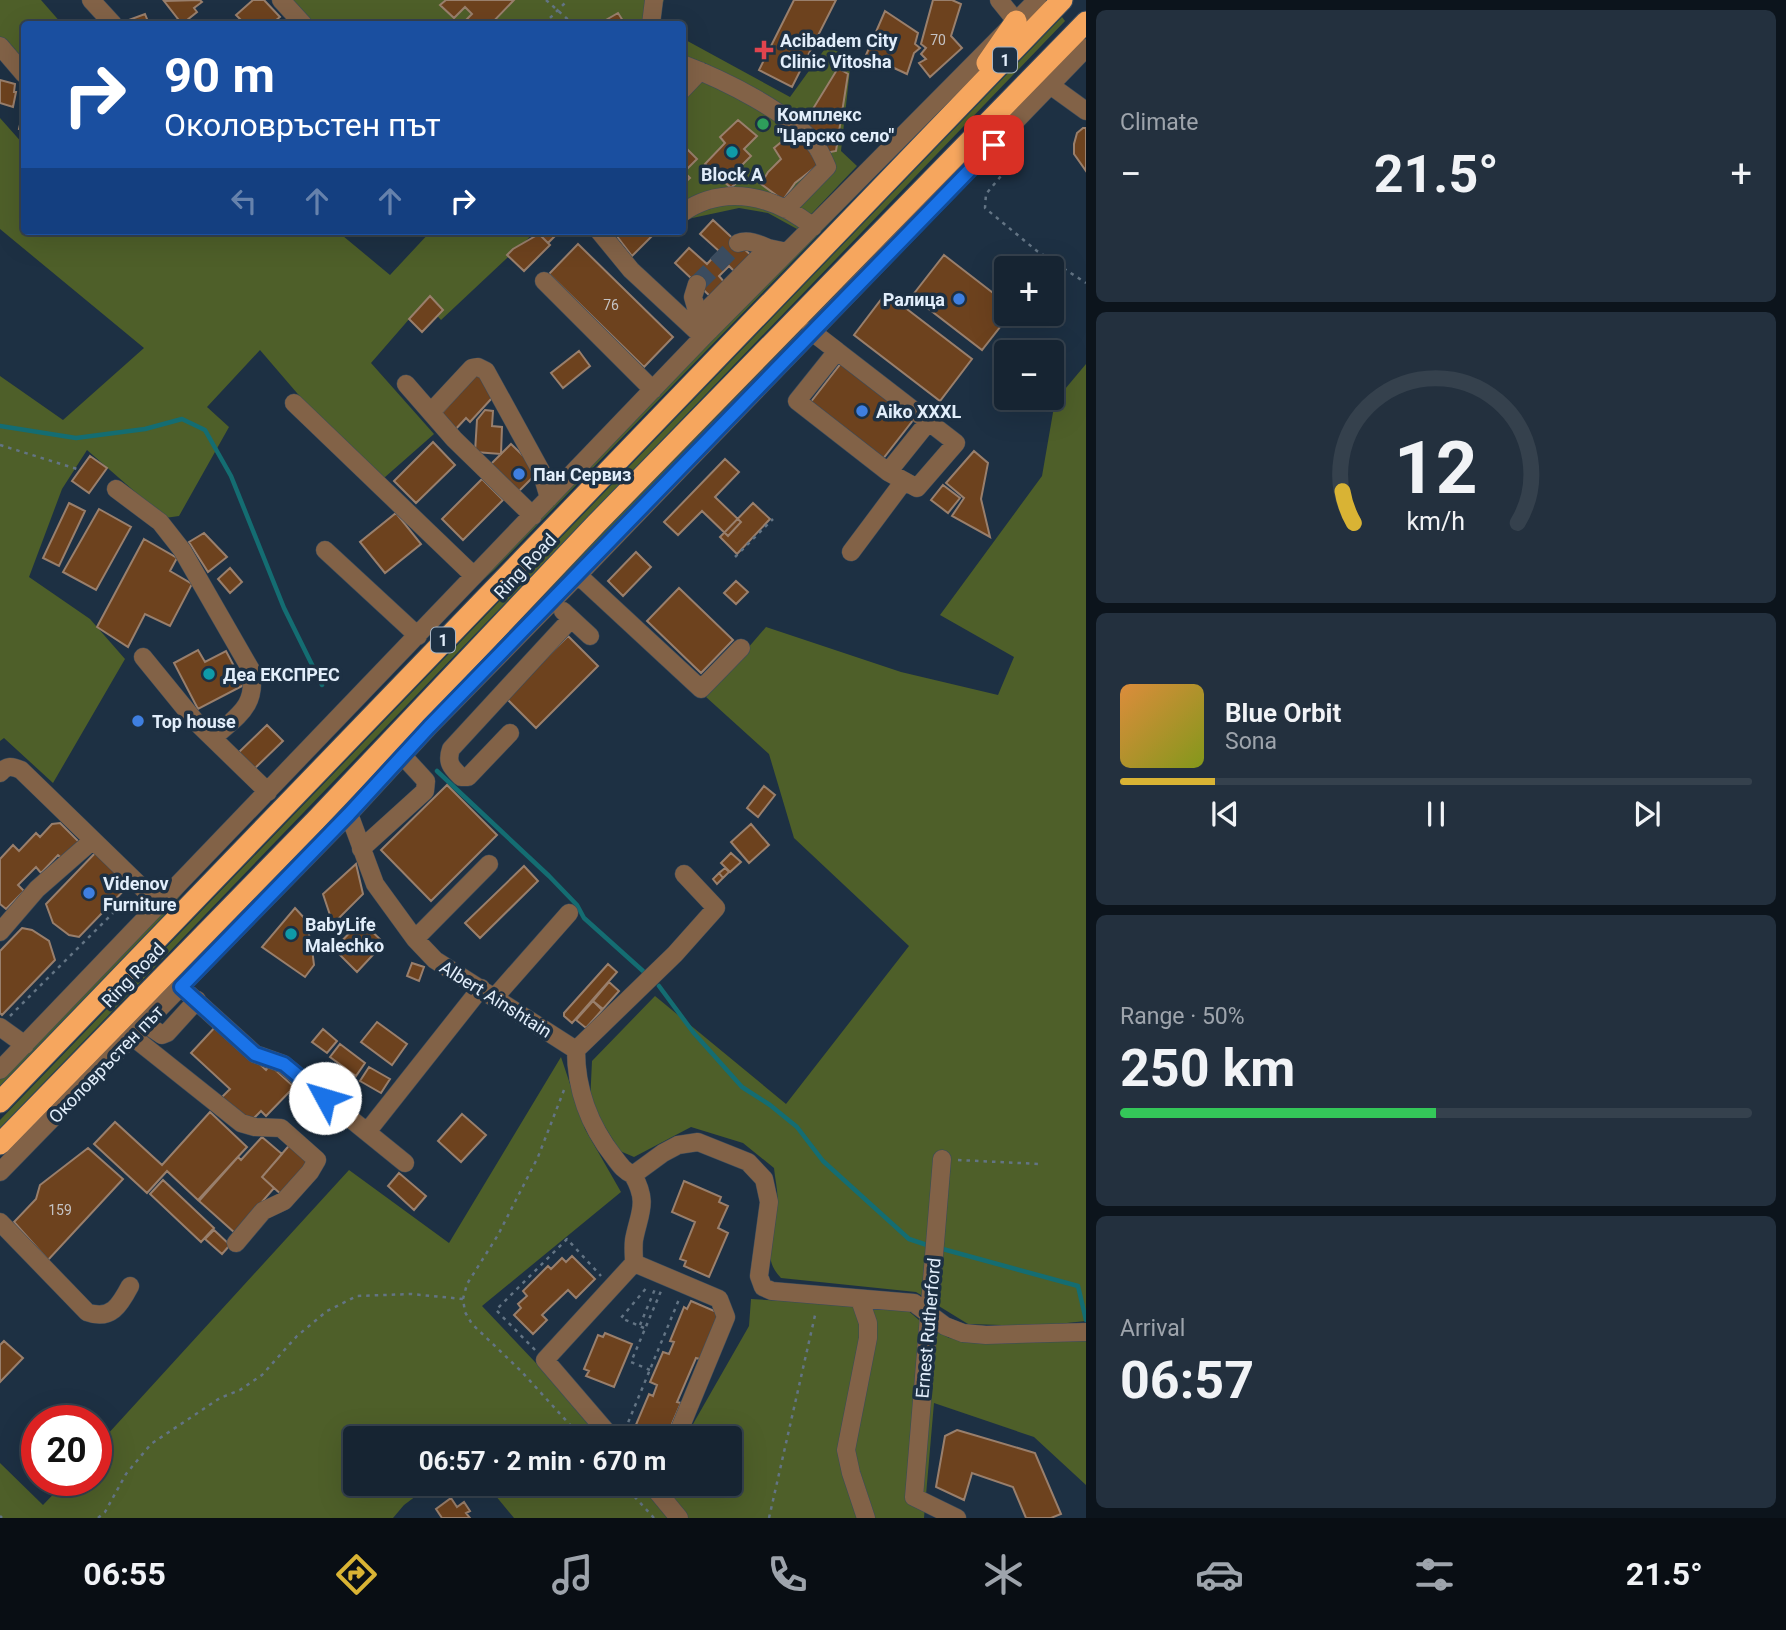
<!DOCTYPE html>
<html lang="en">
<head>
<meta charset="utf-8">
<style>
	:root { --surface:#162432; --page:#23303e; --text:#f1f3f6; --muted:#9ea4ac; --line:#35414d; --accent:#d9b334 }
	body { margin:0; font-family:Roboto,sans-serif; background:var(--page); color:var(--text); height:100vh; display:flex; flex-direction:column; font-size:26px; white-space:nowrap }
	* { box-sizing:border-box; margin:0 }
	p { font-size:23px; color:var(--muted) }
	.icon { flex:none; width:38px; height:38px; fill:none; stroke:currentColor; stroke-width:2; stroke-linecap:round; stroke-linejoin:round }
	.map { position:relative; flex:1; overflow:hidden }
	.side { display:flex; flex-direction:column; gap:10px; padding:10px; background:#0c141c; width:700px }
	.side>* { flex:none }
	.guide { position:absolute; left:21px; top:21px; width:665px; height:214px; border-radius:7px; box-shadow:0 7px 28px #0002,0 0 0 2px var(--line); background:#1a4fa0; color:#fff; overflow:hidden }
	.fabs { position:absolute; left:994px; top:256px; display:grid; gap:14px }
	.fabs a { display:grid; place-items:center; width:70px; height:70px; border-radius:7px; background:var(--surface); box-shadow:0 7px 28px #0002,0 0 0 2px var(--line); font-size:35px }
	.speed { position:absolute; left:21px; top:1405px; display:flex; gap:14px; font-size:35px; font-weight:700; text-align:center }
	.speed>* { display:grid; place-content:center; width:91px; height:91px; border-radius:50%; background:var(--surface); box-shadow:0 7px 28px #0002,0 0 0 2px var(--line); line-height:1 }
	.speed .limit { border:10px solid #d22; background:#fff; color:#111 }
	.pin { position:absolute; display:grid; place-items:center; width:60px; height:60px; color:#fff; margin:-30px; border-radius:14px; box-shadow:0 4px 10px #0006 }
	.me { position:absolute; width:77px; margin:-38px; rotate:309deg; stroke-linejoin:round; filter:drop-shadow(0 0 5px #0008) }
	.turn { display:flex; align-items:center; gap:24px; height:147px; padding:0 28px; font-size:32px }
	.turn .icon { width:91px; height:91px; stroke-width:2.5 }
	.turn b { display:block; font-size:49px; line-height:60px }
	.lanes { display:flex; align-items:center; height:66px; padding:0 28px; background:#0003; justify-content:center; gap:35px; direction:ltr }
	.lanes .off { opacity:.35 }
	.big { font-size:52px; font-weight:700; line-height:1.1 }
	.side .card { flex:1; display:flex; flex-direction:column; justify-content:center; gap:10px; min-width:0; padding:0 24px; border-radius:10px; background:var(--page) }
	.side .dial { align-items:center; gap:0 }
	.dial svg { height:182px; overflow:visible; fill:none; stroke:var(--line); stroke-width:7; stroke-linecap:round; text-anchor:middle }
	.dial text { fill:var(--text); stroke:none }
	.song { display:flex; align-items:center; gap:21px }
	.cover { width:84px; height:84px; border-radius:10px; background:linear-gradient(135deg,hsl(30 70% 55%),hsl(70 70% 35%)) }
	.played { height:7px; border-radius:4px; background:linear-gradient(90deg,var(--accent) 15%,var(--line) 15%) }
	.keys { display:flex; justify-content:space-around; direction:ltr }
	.heat { display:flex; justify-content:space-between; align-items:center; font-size:38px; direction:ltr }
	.charge { height:10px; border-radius:5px; background:linear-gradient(90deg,#34c759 50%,var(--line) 0) }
	.trip { position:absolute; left:343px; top:1426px; width:399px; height:70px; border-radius:7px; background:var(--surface); box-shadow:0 7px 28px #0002,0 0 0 2px var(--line); font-weight:700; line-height:70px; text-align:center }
	.menu { display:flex; height:112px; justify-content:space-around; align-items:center; background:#090e14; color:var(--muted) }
	.menu .icon { width:49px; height:49px }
	.menu .on { color:var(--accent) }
	.menu b { font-size:32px; color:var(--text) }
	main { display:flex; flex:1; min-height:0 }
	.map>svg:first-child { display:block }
</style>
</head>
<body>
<main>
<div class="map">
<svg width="1086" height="1518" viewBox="0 0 1086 1518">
	<rect width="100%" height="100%" fill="#1d3043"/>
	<path fill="#4e5f29" d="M0,0H41L62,24H24V72L0,46Z
		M288,0H664L654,22L658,24H311Z
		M1062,17L1065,21L0,1128V1120Z
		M682,38L790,97L827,46L840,53L850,69L841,151L857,166L797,229L768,213L739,208L683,220Z
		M1042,82L489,657L529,606Z
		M0,118L24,145V231H337L390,275L431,231H536L441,320L424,302L371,363L434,434L376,485L260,350L207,407L229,427L179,516L165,518L87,450L62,489L29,577L90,619L125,659L53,783L4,738L0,741V376L63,420L144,348L0,229Z
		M880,171L494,570L444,615L818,226Z
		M1086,364V1321L1038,1326L968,1324L916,1292L781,1278C760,1257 774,1232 777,1206C779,1194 775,1180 774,1168L743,1143L691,1127L634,1157L620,1151L590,1103L592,1061L655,996L786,1104L909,946L794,838L769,754L706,697L766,627L901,672L998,695L1014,657L940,615L1042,476L1055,401Z
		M207,863L168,911L0,1086V1078Z
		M561,1057L585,1129L621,1192L482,1306L607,1438H355V1484H432L404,1505L393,1518H0V1463L43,1505L66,1481L96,1480V1447L349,1170L449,1243Z
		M751,1299L905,1308L919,1320L949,1338L998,1341L1086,1339V1485L1034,1437L934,1403L924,1518H514L486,1484H730V1438H685L749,1326Z"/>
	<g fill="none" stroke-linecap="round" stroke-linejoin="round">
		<path stroke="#146d72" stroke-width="4.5" d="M0,426L76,438L145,429L182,419L205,430L231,476L284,608L322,685
			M437,771L549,876L577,905L584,918L643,971
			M659,986L693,1032L742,1087L770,1105L797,1127L823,1161L909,1239L930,1246
			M939,1248L1078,1286L1086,1320"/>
	</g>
	<path fill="#6d421e" stroke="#997f6c" stroke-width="2" d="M200,0L202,2L194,8L197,12L182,24L164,1Z
		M253,0H264L280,17L271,24H245L236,15Z
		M446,0H514L491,24L483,22L481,24H472L467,19L472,14L465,7L454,18L440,5Z
		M794,0H836L792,87L759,70Z
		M933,0H952L961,4L951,36L962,48L930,77L919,63L926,59L921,54L926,48L921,44Z
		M885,11L918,33L915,44L920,48L914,53L907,74L866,55Z
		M618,13L625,24H599Z
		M145,14L149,24H128L126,21Z
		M838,68L848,74L836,151L825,153L800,130Z
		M0,80L15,84L14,92H16L13,107L0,103Z
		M24,107V130L19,129Z
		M738,120L757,136L744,149L751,156L740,167L746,173L731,188L705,164L725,143L720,137Z
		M1083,128H1086V171L1074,154V144L1077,133Z
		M797,129L818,165L795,183L783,200L761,184L768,172L781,159L774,148Z
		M682,144L697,159L684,172L690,178L682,185Z
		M713,220L755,259L739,276L729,266L719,276L725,283L711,297L675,263L689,248L707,264L719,251L700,234Z
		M542,231H560L548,243L539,234Z
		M613,231H657L632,256Z
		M539,234L550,245L524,271L507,255L513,249Z
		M578,244L673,337L644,367L549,274Z
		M944,255L1006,303V313H1011L982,350L912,296Z
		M886,293L972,359L940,401L854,335Z
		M430,296L443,310L422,332L409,319Z
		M579,351L590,366L563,388L551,373Z
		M842,362L914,419L882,460L810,403Z
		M477,374L485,382L492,398L470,422L466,418L453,432L437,418Z
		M485,410L493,411L492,426L502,427L501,454L475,452L477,420Z
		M433,442L455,465L416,503L394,481Z
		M511,444L539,471L519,491L491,464Z
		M974,451L988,463L981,499L990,537L952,516L964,498L946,483Z
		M90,456L107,468L89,493L72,481Z
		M725,459L739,472L715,497L741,522L728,536L702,511L678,535L664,522Z
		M482,479L503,500L463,540L442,519Z
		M943,485L960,498L948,513L931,500Z
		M69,503L85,511L59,566L43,558Z
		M753,503L770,519L737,554L720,537Z
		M99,509L131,527L96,590L63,572Z
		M396,513L421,544L385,573L360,542Z
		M204,533L227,557L208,572L189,542Z
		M144,539L177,558L170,571L192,584L170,626L145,614L128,647L97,627Z
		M636,552L651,567L623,596L608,581Z
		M230,568L242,582L230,593L218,579Z
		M736,581L748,592L736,604L724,593Z
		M679,588L733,640L701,673L647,621Z
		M568,636L598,666L536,728L506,698Z
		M198,650L205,662L226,651L244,685L198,709L174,663Z
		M267,725L283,741L253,770L237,754Z
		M447,785L497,835L431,901L381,850Z
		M764,786L775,795L758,817L747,808Z
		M60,823L79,842L63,859L58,855L41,873L36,867L18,885L24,891L6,909L0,904V859L13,845L19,851L36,833L40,837L52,824Z
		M751,824L769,845L749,863L731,842Z
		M99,849L132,882L79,937L69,935L53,923L46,904Z
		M731,853L741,862L730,872L721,863Z
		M356,864L363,894L333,924L323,894Z
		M524,866L538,881L480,938L465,923Z
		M725,868L729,872L723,878L719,873Z
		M719,873L723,878L717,884L713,879Z
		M295,908L306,920L312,949L314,965L305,977L262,947Z
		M361,921L384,943L357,972L334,949Z
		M22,928L32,930L49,941L55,960L2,1015L0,1013V951Z
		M412,963L424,967L419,981L407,976Z
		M608,964L617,972L572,1023L564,1016V1013Z
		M609,982L619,991L603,1009L593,1001Z
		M593,1001L602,1010L586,1028L576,1020Z
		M377,1022L407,1044L392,1065L361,1042Z
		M218,1024L266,1070L270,1065L294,1087L266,1116L261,1111L248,1124L221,1098L230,1089L191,1053Z
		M323,1029L337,1041L327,1053L312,1042Z
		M340,1044L365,1063L356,1076L330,1057Z
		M369,1067L390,1079L381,1093L360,1081Z
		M210,1112L247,1147L198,1200L167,1171L147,1193L94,1144L115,1122L162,1165Z
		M462,1114L486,1135L461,1162L438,1141Z
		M262,1137L282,1154L262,1177L274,1188L235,1233L199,1201L238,1157L241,1160Z
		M293,1141L316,1162L284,1197L262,1177Z
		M88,1148L123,1179L48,1260L14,1222L36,1199L40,1185Z
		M399,1173L426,1196L414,1210L388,1186Z
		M163,1180L214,1228L201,1242L150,1194Z
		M684,1181L721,1197L719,1202L728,1206L718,1228L728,1233L709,1277L684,1266L686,1261L680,1259L695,1222L672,1212Z
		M214,1230L230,1245L222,1254L205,1239Z
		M572,1256L595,1279L576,1298L568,1290L542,1315L547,1320L533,1334L514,1315L521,1308L518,1304L527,1296L523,1291L548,1266L551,1269L562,1258L566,1262Z
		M691,1301L719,1313L700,1359L696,1358L677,1402L681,1403L666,1438H644L637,1435L640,1429L635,1427L649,1394L653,1396L657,1385L650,1382L663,1352L669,1354L674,1342L670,1341L684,1307L687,1309Z
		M605,1333L632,1344L614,1387L586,1376L589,1371L584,1369L598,1335L603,1337Z
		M4,1341L23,1358L0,1382V1345Z
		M957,1430L1035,1453L1061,1514L1051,1518H1026L1013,1487L972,1473L964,1500L936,1487L945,1436Z
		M451,1498L457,1507L464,1502L470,1511L466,1513L470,1518H442L436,1509Z"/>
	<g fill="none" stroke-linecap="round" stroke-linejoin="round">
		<path stroke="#3b4c5f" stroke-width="18" stroke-dasharray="18 9" stroke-linecap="butt" d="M697,284L738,243"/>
		<defs>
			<path id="minor" d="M91,0L113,24
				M281,0L303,24
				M999,0L1016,21
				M651,24L654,0
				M0,46L24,74
				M682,64C722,79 792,113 817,147C821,153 824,160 827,167L786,209
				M1050,85L1086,111
				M682,90L700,71
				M682,213C725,183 775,196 813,227
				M599,231L631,270L703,337
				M738,243C748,239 759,244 768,248
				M544,281L653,390
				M697,284L693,297L699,318
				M710,330L699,318L768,248L787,252
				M811,331L837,351L797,401L888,472
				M837,351L956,443L917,488L888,472L929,421
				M406,384L454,439L533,516
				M294,403L474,576
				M431,412L472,368L478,367L486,371L541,471L549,498
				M116,489L160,522L182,550L251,670C257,707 238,715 213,738
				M325,550L418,636
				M851,552L904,481
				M578,575L701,689L741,648
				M563,611L590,636
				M143,657L196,722L268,792
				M510,733L468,777H461C452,768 446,763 451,749L571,619
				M0,773C7,765 12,766 21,770L160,905
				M349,814L375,884L415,939L435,960L576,1050
				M361,849L425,791L426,781L403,756
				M0,932L37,889L93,840
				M415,939L489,864
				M181,987L255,1054L283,1064L405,1163
				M495,997L569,913
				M146,1024L162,1035L167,1033L197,1000
				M0,1027L25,1045
				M133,1037L241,1123L255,1127L281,1128L317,1160L310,1172L284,1201L263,1211L236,1243
				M576,1050C576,1090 589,1125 614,1157C620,1165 624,1171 633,1175L663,1153L678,1145L698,1142L748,1162L764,1179L769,1202L759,1276L763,1287L772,1291L914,1303L945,1326L963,1333L986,1335L1086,1332
				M576,1050L675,954L716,908L684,874
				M0,1070L703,337L1037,0
				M367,1132L481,988
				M942,1159L914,1497L957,1518
				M0,1172L349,814L429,727L578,575L1086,48
				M0,1222L87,1312C111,1321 120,1305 130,1286
				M634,1263L719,1299L726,1317L676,1438
				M860,1300L868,1323V1338L846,1450L851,1473L866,1518
				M612,1438L545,1360L634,1263C634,1256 633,1248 634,1240C639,1213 649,1203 633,1175
				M651,1484L679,1518"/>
			<path id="highway" d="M987,63L1016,21
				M0,1102L1062,0
				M0,1144L316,820L596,524L1086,22"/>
		</defs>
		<use href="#minor" stroke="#394b5d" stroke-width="19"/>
		<use href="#highway" stroke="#394b5d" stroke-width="23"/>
		<path stroke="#637484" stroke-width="2.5" stroke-dasharray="3.5 5" stroke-linecap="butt" d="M546,0L573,24
			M544,24L568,0
			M1020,140L1016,158L986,194L985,208L1037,251L1086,283
			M0,445L77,469
			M735,557L773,519
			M10,1016L129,897
			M564,1090L538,1157L498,1235L467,1284L463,1299L465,1312L472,1324L521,1371L582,1438
			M958,1160L1039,1164
			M640,1325L655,1289
			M644,1328L621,1318L648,1286
			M535,1350L496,1310L567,1239L601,1276
			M650,1370L631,1362L661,1291
			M625,1430L680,1297
			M623,1484L654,1518
			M0,1516L2,1518
			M98,1518L105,1512L126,1474L151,1444L220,1398L240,1390L262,1375L297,1336L327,1311L357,1296L411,1294L463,1299
			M769,1518L816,1311"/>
		<use href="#minor" stroke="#826247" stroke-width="18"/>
		<use href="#highway" stroke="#f6a65e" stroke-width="21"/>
	</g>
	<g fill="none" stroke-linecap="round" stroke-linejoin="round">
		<defs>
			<path id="route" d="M325,1098L284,1064L255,1054L181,987L349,814L429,727L994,145"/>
		</defs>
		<use href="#route" stroke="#114b97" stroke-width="18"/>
		<use href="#route" stroke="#1a73e8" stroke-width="12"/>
	</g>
	<path fill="#e0444e" stroke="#1d3043" stroke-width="2.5" d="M760.5 39.5h7v7h7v7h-7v7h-7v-7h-7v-7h7z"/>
	<circle fill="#2e9e5b" stroke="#1d3043" stroke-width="2.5" cx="763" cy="124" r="7"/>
	<g fill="#0f9aa8" stroke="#1d3043" stroke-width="2.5">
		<circle cx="732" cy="152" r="7"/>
		<circle cx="209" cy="674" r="7"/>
		<circle cx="291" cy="934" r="7"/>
	</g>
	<g fill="#3f7fe0" stroke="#1d3043" stroke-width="2.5">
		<circle cx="959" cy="299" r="7"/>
		<circle cx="862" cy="411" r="7"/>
		<circle cx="519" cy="474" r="7"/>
		<circle cx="138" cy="721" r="7"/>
		<circle cx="89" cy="893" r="7"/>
	</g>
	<g text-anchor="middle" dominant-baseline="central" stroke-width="7" stroke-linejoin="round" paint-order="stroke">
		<g font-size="14" fill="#c5c3c4">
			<text x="938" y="40">70</text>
			<text x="611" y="305">76</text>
			<text x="60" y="1210">159</text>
		</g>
		<g fill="#1d3043" stroke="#a7b5c4" stroke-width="2">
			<rect x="993" y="47.5" width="24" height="25" rx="5"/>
			<rect x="431" y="627.5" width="24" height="25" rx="5"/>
		</g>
		<g font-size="16" font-weight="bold" fill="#e2eefb">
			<text x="1005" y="60">1</text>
			<text x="443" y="640">1</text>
		</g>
		<g font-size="18" font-weight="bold" fill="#e2eefb" stroke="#1d3043" text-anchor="start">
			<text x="780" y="40">Acibadem City<tspan x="780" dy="21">Clinic Vitosha</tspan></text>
			<text x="777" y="114">Комплекс<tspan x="777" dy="21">"Царско село"</tspan></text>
			<text x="732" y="174" text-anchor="middle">Block A</text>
			<text x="945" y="299" text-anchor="end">Ралица</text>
			<text x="876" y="411">Aiko XXXL</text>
			<text x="533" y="474">Пан Сервиз</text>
			<text x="223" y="674">Деа ЕКСПРЕС</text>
			<text x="152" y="721">Top house</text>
			<text x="103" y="883">Videnov<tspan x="103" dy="21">Furniture</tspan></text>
			<text x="305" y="924">BabyLife<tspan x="305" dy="21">Malechko</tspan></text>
		</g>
		<g font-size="18" fill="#e2eefb" stroke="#1d3043">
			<text transform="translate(525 566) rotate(-47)">Ring Road</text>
			<text transform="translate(133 975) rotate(-46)">Ring Road</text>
			<text transform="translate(496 999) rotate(32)">Albert Ainshtain</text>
			<text transform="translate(106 1064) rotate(-46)">Околовръстен път</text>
			<text transform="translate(928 1328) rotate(-85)">Ernest Rutherford</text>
		</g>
	</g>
</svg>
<div class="fabs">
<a>+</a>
<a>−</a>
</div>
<div class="speed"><div class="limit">20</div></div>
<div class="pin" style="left:994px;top:145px;background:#d93025"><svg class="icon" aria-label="arrive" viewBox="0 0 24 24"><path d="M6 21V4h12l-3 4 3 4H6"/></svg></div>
<svg class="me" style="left:325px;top:1098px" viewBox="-20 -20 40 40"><circle r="19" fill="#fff"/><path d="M0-13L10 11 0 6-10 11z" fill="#1a73e8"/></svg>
<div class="trip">06:57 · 2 min · 670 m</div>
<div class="guide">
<div class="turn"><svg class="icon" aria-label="right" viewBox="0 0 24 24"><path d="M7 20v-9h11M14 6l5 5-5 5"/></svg><div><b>90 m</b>Околовръстен път</div></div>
<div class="lanes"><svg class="icon off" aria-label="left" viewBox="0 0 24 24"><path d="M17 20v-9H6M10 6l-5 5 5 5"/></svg><svg class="icon off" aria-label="ahead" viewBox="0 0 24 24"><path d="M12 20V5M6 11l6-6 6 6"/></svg><svg class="icon off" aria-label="ahead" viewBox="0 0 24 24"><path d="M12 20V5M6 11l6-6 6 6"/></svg><svg class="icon" aria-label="right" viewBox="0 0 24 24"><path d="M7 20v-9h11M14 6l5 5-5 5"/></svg></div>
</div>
</div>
<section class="side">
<div class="card"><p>Climate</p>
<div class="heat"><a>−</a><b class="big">21.5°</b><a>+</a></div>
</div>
<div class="card dial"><svg viewBox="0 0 100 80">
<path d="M14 69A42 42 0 1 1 86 69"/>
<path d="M14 69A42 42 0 0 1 9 55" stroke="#d9b334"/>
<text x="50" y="56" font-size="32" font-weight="700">12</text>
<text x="50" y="72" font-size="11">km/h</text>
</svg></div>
<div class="card">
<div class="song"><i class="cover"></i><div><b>Blue Orbit</b><p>Sona</p></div></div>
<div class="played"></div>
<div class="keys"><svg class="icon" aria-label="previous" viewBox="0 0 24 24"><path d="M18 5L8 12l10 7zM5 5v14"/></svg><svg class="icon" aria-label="pause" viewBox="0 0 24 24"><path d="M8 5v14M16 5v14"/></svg><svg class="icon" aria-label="next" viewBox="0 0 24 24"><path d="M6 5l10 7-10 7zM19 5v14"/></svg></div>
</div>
<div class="card"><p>Range · 50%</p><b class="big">250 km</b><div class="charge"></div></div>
<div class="card"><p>Arrival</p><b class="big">06:57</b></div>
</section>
</main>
<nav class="menu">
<b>06:55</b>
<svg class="icon on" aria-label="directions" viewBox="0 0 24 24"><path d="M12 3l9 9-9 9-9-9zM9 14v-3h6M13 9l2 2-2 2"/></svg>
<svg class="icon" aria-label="music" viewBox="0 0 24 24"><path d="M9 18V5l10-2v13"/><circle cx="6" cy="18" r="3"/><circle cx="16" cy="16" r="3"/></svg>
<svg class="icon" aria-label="phone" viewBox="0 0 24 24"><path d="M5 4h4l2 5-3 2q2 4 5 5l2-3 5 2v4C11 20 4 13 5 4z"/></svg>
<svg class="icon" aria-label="climate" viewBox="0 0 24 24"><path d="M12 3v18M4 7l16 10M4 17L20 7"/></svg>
<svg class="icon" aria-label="car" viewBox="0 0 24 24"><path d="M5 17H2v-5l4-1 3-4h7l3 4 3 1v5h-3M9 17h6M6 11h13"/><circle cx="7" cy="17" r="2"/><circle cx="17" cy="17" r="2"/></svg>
<svg class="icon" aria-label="filters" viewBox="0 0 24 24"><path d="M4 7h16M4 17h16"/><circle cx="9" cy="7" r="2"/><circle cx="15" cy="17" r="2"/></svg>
<b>21.5°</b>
</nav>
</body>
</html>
